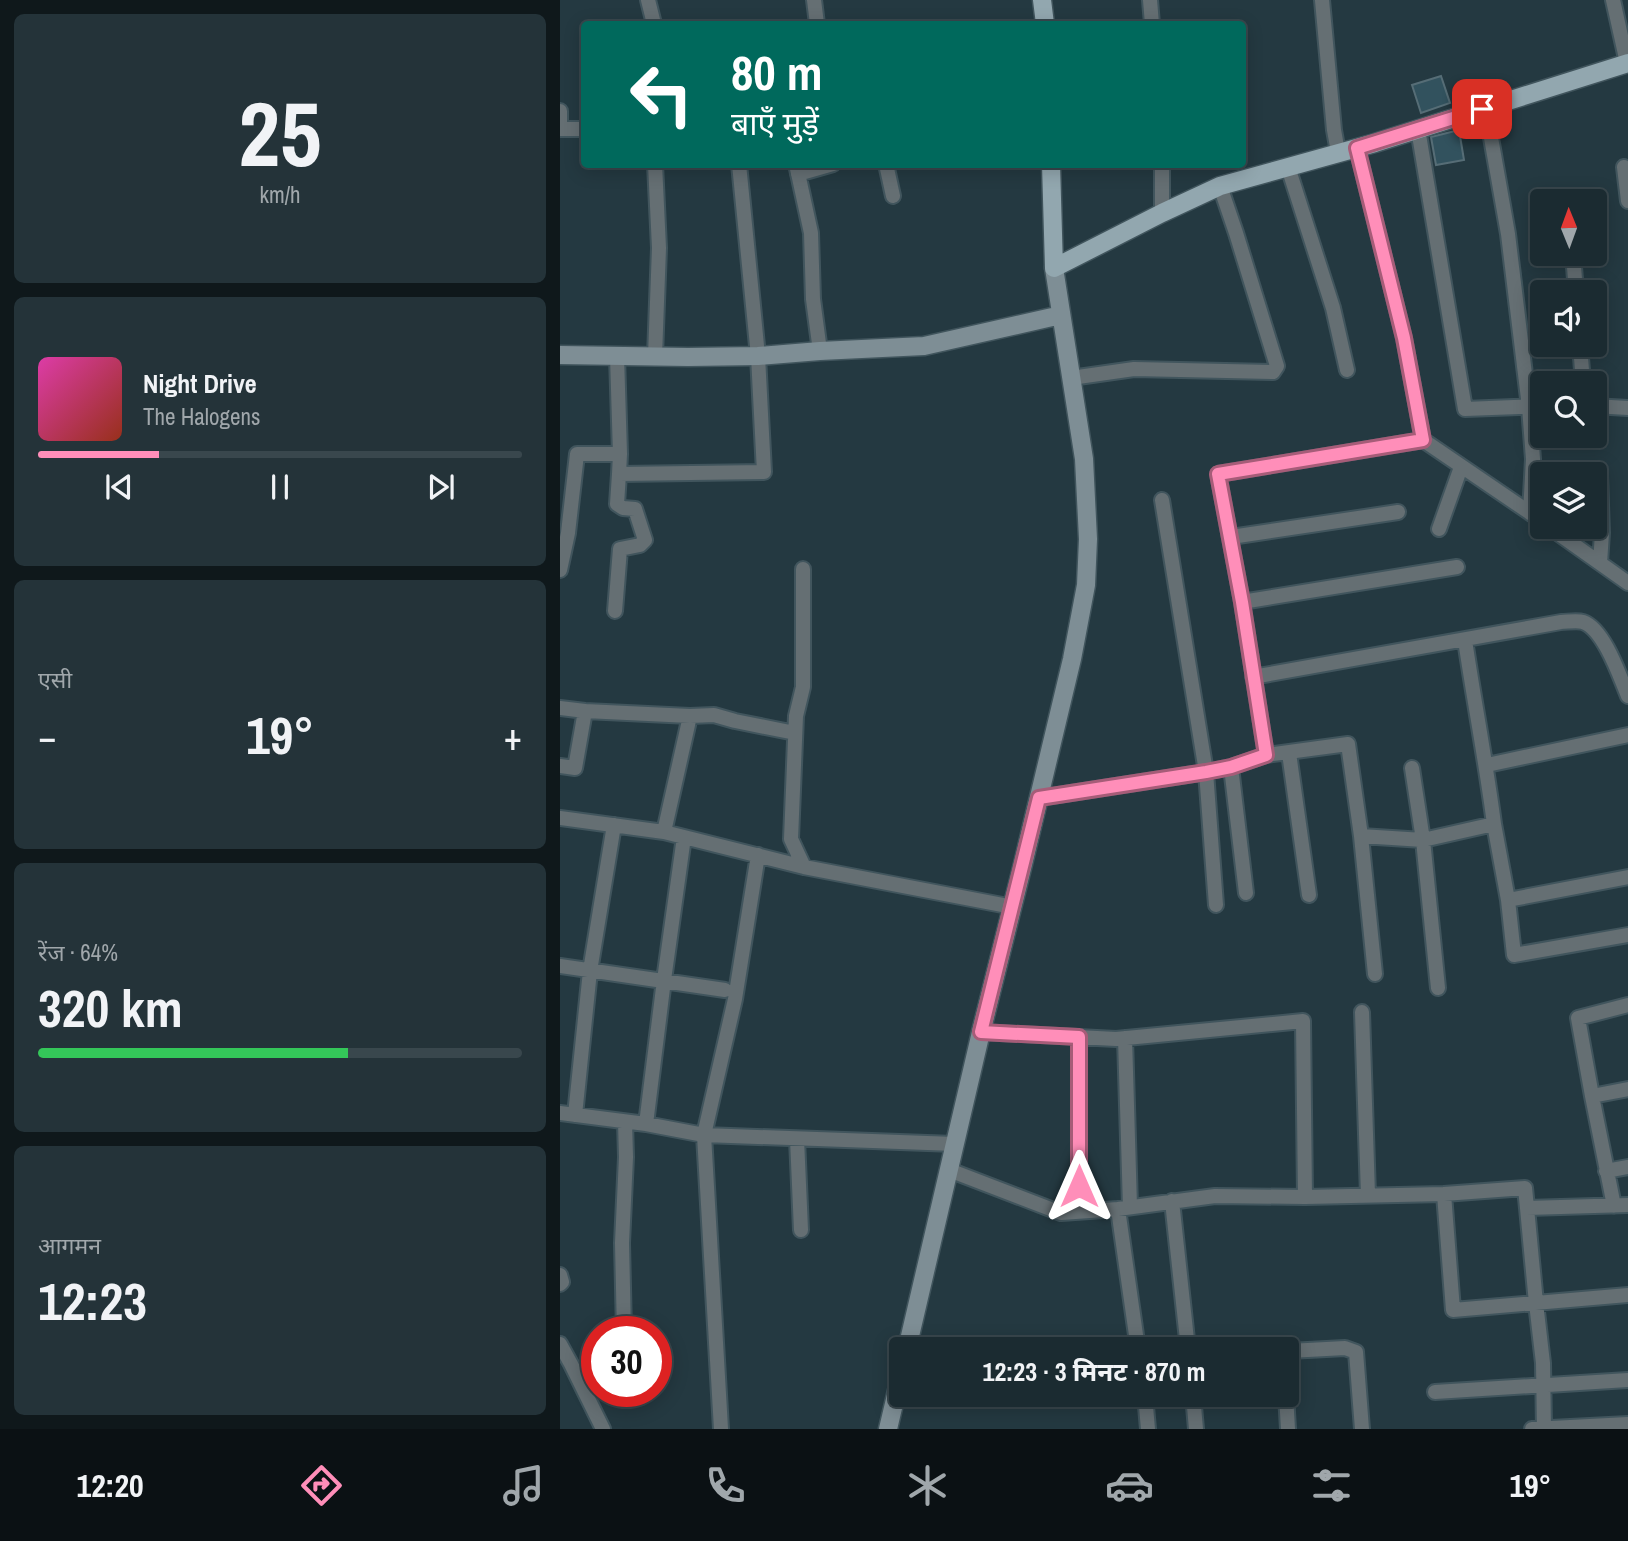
<!DOCTYPE html>
<html lang="hi">
<head>
<meta charset="utf-8">
<style>
	:root { --surface:#1b2b31; --page:#243339; --text:#f1f3f6; --muted:#a0a7ab; --line:#39474d; --accent:#ff8eb9 }
	body { margin:0; font-family:"Archivo Narrow","Noto Sans Devanagari",sans-serif; background:var(--page); color:var(--text); height:100vh; display:flex; flex-direction:column; font-size:26px; white-space:nowrap }
	* { box-sizing:border-box; margin:0 }
	p { font-size:23px; color:var(--muted) }
	.icon { flex:none; width:38px; height:38px; fill:none; stroke:currentColor; stroke-width:2; stroke-linecap:round; stroke-linejoin:round }
	.map { position:relative; flex:1; overflow:hidden }
	.drawer { display:flex; flex-direction:column; gap:14px; padding:14px; background:#0f181b; width:560px }
	.drawer>* { flex:none }
	.top-card { position:absolute; left:21px; top:21px; width:665px; height:147px; border-radius:7px; box-shadow:0 4px 18px #0003,0 0 0 2px var(--line); background:#00695c; color:#fff; overflow:hidden }
	.needle { width:46px; rotate:359deg }
	.tools { position:absolute; left:970px; top:189px; display:grid; gap:14px }
	.tools a { display:grid; place-items:center; width:77px; height:77px; border-radius:7px; background:var(--surface); box-shadow:0 4px 18px #0003,0 0 0 2px var(--line); font-size:35px }
	.speed { position:absolute; left:21px; top:1316px; display:flex; gap:14px; font-size:35px; font-weight:700; text-align:center }
	.speed>* { display:grid; place-content:center; width:91px; height:91px; border-radius:50%; background:var(--surface); box-shadow:0 4px 18px #0003,0 0 0 2px var(--line); line-height:1 }
	.speed .limit { border:10px solid #d22; background:#fff; color:#111 }
	.pin { position:absolute; display:grid; place-items:center; width:60px; height:60px; color:#fff; margin:-30px; border-radius:14px; box-shadow:0 4px 10px #0006 }
	.me { position:absolute; width:77px; margin:-38px; rotate:0deg; stroke-linejoin:round; filter:drop-shadow(0 0 5px #0008) }
	.turn { display:flex; align-items:center; gap:24px; height:147px; padding:0 35px; font-size:32px }
	.turn .icon { width:91px; height:91px; stroke-width:2.5 }
	.turn b { display:block; font-size:49px; line-height:60px }
	.big { font-size:52px; font-weight:700; line-height:1.1 }
	.drawer .widget { flex:1; display:flex; flex-direction:column; justify-content:center; gap:10px; min-width:0; padding:0 24px; border-radius:10px; background:var(--page) }
	.drawer .dial { align-items:center; gap:0 }
	.dial b { font-size:91px; line-height:1 }
	.song { display:flex; align-items:center; gap:21px }
	.cover { width:84px; height:84px; border-radius:10px; background:linear-gradient(135deg,hsl(320 70% 55%),hsl(10 70% 35%)) }
	.played { height:7px; border-radius:4px; background:linear-gradient(90deg,var(--accent) 25%,var(--line) 25%) }
	.keys { display:flex; justify-content:space-around; direction:ltr }
	.heat { display:flex; justify-content:space-between; align-items:center; font-size:38px; direction:ltr }
	.charge { height:10px; border-radius:5px; background:linear-gradient(90deg,#34c759 64%,var(--line) 0) }
	.trip { position:absolute; left:329px; top:1337px; width:410px; height:70px; border-radius:7px; background:var(--surface); box-shadow:0 4px 18px #0003,0 0 0 2px var(--line); font-weight:700; line-height:70px; text-align:center }
	.tab-bar { display:flex; height:112px; justify-content:space-around; align-items:center; background:#0b1114; color:var(--muted) }
	.tab-bar .icon { width:49px; height:49px }
	.tab-bar .current { color:var(--accent) }
	.tab-bar b { font-size:32px; color:var(--text) }
	main { display:flex; flex:1; min-height:0 }
	.map>svg:first-child { display:block }
</style>
</head>
<body>
<main>
<section class="drawer">
<div class="widget dial"><b>25</b><p>km/h</p></div>
<div class="widget">
<div class="song"><i class="cover"></i><div><b>Night Drive</b><p>The Halogens</p></div></div>
<div class="played"></div>
<div class="keys"><svg class="icon" aria-label="previous" viewBox="0 0 24 24"><path d="M18 5L8 12l10 7zM5 5v14"/></svg><svg class="icon" aria-label="pause" viewBox="0 0 24 24"><path d="M8 5v14M16 5v14"/></svg><svg class="icon" aria-label="next" viewBox="0 0 24 24"><path d="M6 5l10 7-10 7zM19 5v14"/></svg></div>
</div>
<div class="widget"><p>एसी</p>
<div class="heat"><a>−</a><b class="big">19°</b><a>+</a></div>
</div>
<div class="widget"><p>रेंज · 64%</p><b class="big">320 km</b><div class="charge"></div></div>
<div class="widget"><p>आगमन</p><b class="big">12:23</b></div>
</section>
<div class="map">
<svg width="1068" height="1429" viewBox="0 0 1068 1429">
	<rect width="100%" height="100%" fill="#243941"/>
	<path fill="#32525e" stroke="#566d76" stroke-width="2" d="M881,76L890,103L861,113L852,85Z
		M899,130L904,160L876,165L871,137Z"/>
	<g fill="none" stroke-linecap="round" stroke-linejoin="round">
		<defs>
			<path id="street" d="M88,0L94,24
				M254,0L257,24
				M590,0L592,24
				M762,0L774,130L778,152
				M1053,0L1067,63
				M922,109L927,115L948,234L969,407L973,459L970,513
				M0,111V123
				M0,129H24
				M858,129L905,409L982,406
				M797,148L844,338L863,440L982,521
				M95,164L99,248L95,356
				M236,164L251,233L253,299L260,351
				M326,164L333,196
				M602,164V213
				M728,167L773,308L787,370
				M1064,167L1068,201
				M238,174L273,164
				M1013,254L1016,292
				M1020,345L1023,383
				M57,356L60,454
				M511,378L574,369L713,372L717,366L676,233L660,186
				M1034,406L1068,408
				M1040,476L1042,533L1040,563
				M602,500L646,772L656,905
				M989,527L1068,583
				M879,529L901,467
				M671,537L838,512
				M243,569V687L236,716L231,839L244,867
				M0,570L8,533L17,454H60L59,474L204,472L198,356L179,164
				M682,602L897,567
				M55,611L60,549L80,545L85,540L75,509L63,508L57,504L59,474
				M905,640C914,701 926,762 934,824
				M693,677L1001,622C1007,622 1017,620 1023,622C1044,629 1060,677 1068,696
				M0,708L25,711L130,716L154,715L175,721L235,733
				M729,753L749,895
				M706,755L788,744L801,836L863,840L934,824L948,900L954,955L1068,935
				M927,765L1068,735
				M0,766L15,768L25,711
				M671,767L686,893
				M852,768L863,840L878,988
				M479,798L646,772L671,767L706,755L682,602L658,474L863,440
				M0,818L104,832L244,867L453,907
				M104,832L130,716
				M801,836L815,974
				M948,900L1068,877
				M0,966L165,990
				M802,1012L808,1195
				M421,1032L556,1039L743,1021L745,1197
				M565,1038L570,1207
				M1032,1096L1068,1089
				M0,1113L86,1124L144,1135L395,1144
				M15,1115L30,971L54,825
				M86,1124L104,980L124,837
				M237,1139L241,1230
				M389,1170L501,1213L558,1209L655,1196L745,1197L884,1194L965,1188L967,1208L1068,1205
				M1046,1171L1068,1167
				M884,1194L893,1310L1068,1295
				M612,1201L628,1349
				M1054,1206L1032,1096L1018,1018L1068,1005
				M967,1208L976,1303L983,1363L984,1429
				M558,1209L578,1349
				M519,1210V1037
				M0,1275L2,1282L0,1284
				M64,1332L62,1243L66,1157L65,1122
				M0,1344L11,1364L43,1429
				M726,1355L729,1351L785,1348L796,1352L802,1429
				M875,1392L1068,1380
				M585,1395L588,1429
				M633,1395L636,1429
				M726,1395L728,1429
				M161,1429L144,1135L175,999L198,855
				M972,1429L1068,1424"/>
			<path id="secondary" d="M0,355L128,357L198,356L260,351L364,346L501,315
				M347,1349L421,1032L463,864L512,659L526,585L528,539L524,459L494,268
				M328,1429L341,1374"/>
			<path id="primary" d="M482,0L485,24
				M491,164L494,268L602,213L660,186L815,143L1068,63"/>
		</defs>
		<use href="#street" stroke="#41555d" stroke-width="18"/>
		<use href="#secondary" stroke="#41555d" stroke-width="21"/>
		<use href="#primary" stroke="#41555d" stroke-width="21"/>
		<use href="#street" stroke="#656f73" stroke-width="14"/>
		<use href="#secondary" stroke="#7e8e95" stroke-width="18"/>
		<use href="#primary" stroke="#92a7af" stroke-width="18"/>
	</g>
	<g fill="none" stroke-linecap="round" stroke-linejoin="round">
		<defs>
			<path id="route" d="M519,1186V1037L421,1032L479,798L646,772L671,767L706,755L682,602L658,474L863,440L844,338L797,148L922,109"/>
		</defs>
		<use href="#route" stroke="#a65c78" stroke-width="18"/>
		<use href="#route" stroke="#ff8eb9" stroke-width="12"/>
	</g>
</svg>
<div class="tools">
<a><svg class="needle" viewBox="-14 -14 28 28"><path d="M0-13l5 13h-10z" fill="#e53935"/><path d="M0 13l5-13h-10z" fill="#a0a7ab"/></svg></a>
<a><svg class="icon" aria-label="sound" viewBox="0 0 24 24"><path d="M4 9h4l5-4v14l-5-4H4zM17 9q2 3 0 6"/></svg></a>
<a><svg class="icon" aria-label="search" viewBox="0 0 24 24"><circle cx="10" cy="10" r="6"/><path d="M15 15l6 6"/></svg></a>
<a><svg class="icon" aria-label="layers" viewBox="0 0 24 24"><path d="M12 4l9 5-9 5-9-5zM3 14l9 5 9-5"/></svg></a>
</div>
<div class="speed"><div class="limit">30</div></div>
<div class="pin" style="left:922px;top:109px;background:#d93025"><svg class="icon" aria-label="arrive" viewBox="0 0 24 24"><path d="M6 21V4h12l-3 4 3 4H6"/></svg></div>
<svg class="me" style="left:519px;top:1186px" viewBox="-20 -20 40 40"><path d="M0-17L14 15 0 8-14 15z" fill="#ff8eb9" stroke="#fff" stroke-width="4"/></svg>
<div class="trip">12:23 · 3 मिनट · 870 m</div>
<div class="top-card">
<div class="turn"><svg class="icon" aria-label="left" viewBox="0 0 24 24"><path d="M17 20v-9H6M10 6l-5 5 5 5"/></svg><div><b>80 m</b>बाएँ मुड़ें</div></div>
</div>
</div>
</main>
<nav class="tab-bar">
<b>12:20</b>
<svg class="icon current" aria-label="directions" viewBox="0 0 24 24"><path d="M12 3l9 9-9 9-9-9zM9 14v-3h6M13 9l2 2-2 2"/></svg>
<svg class="icon" aria-label="music" viewBox="0 0 24 24"><path d="M9 18V5l10-2v13"/><circle cx="6" cy="18" r="3"/><circle cx="16" cy="16" r="3"/></svg>
<svg class="icon" aria-label="phone" viewBox="0 0 24 24"><path d="M5 4h4l2 5-3 2q2 4 5 5l2-3 5 2v4C11 20 4 13 5 4z"/></svg>
<svg class="icon" aria-label="climate" viewBox="0 0 24 24"><path d="M12 3v18M4 7l16 10M4 17L20 7"/></svg>
<svg class="icon" aria-label="car" viewBox="0 0 24 24"><path d="M5 17H2v-5l4-1 3-4h7l3 4 3 1v5h-3M9 17h6M6 11h13"/><circle cx="7" cy="17" r="2"/><circle cx="17" cy="17" r="2"/></svg>
<svg class="icon" aria-label="filters" viewBox="0 0 24 24"><path d="M4 7h16M4 17h16"/><circle cx="9" cy="7" r="2"/><circle cx="15" cy="17" r="2"/></svg>
<b>19°</b>
</nav>
</body>
</html>
